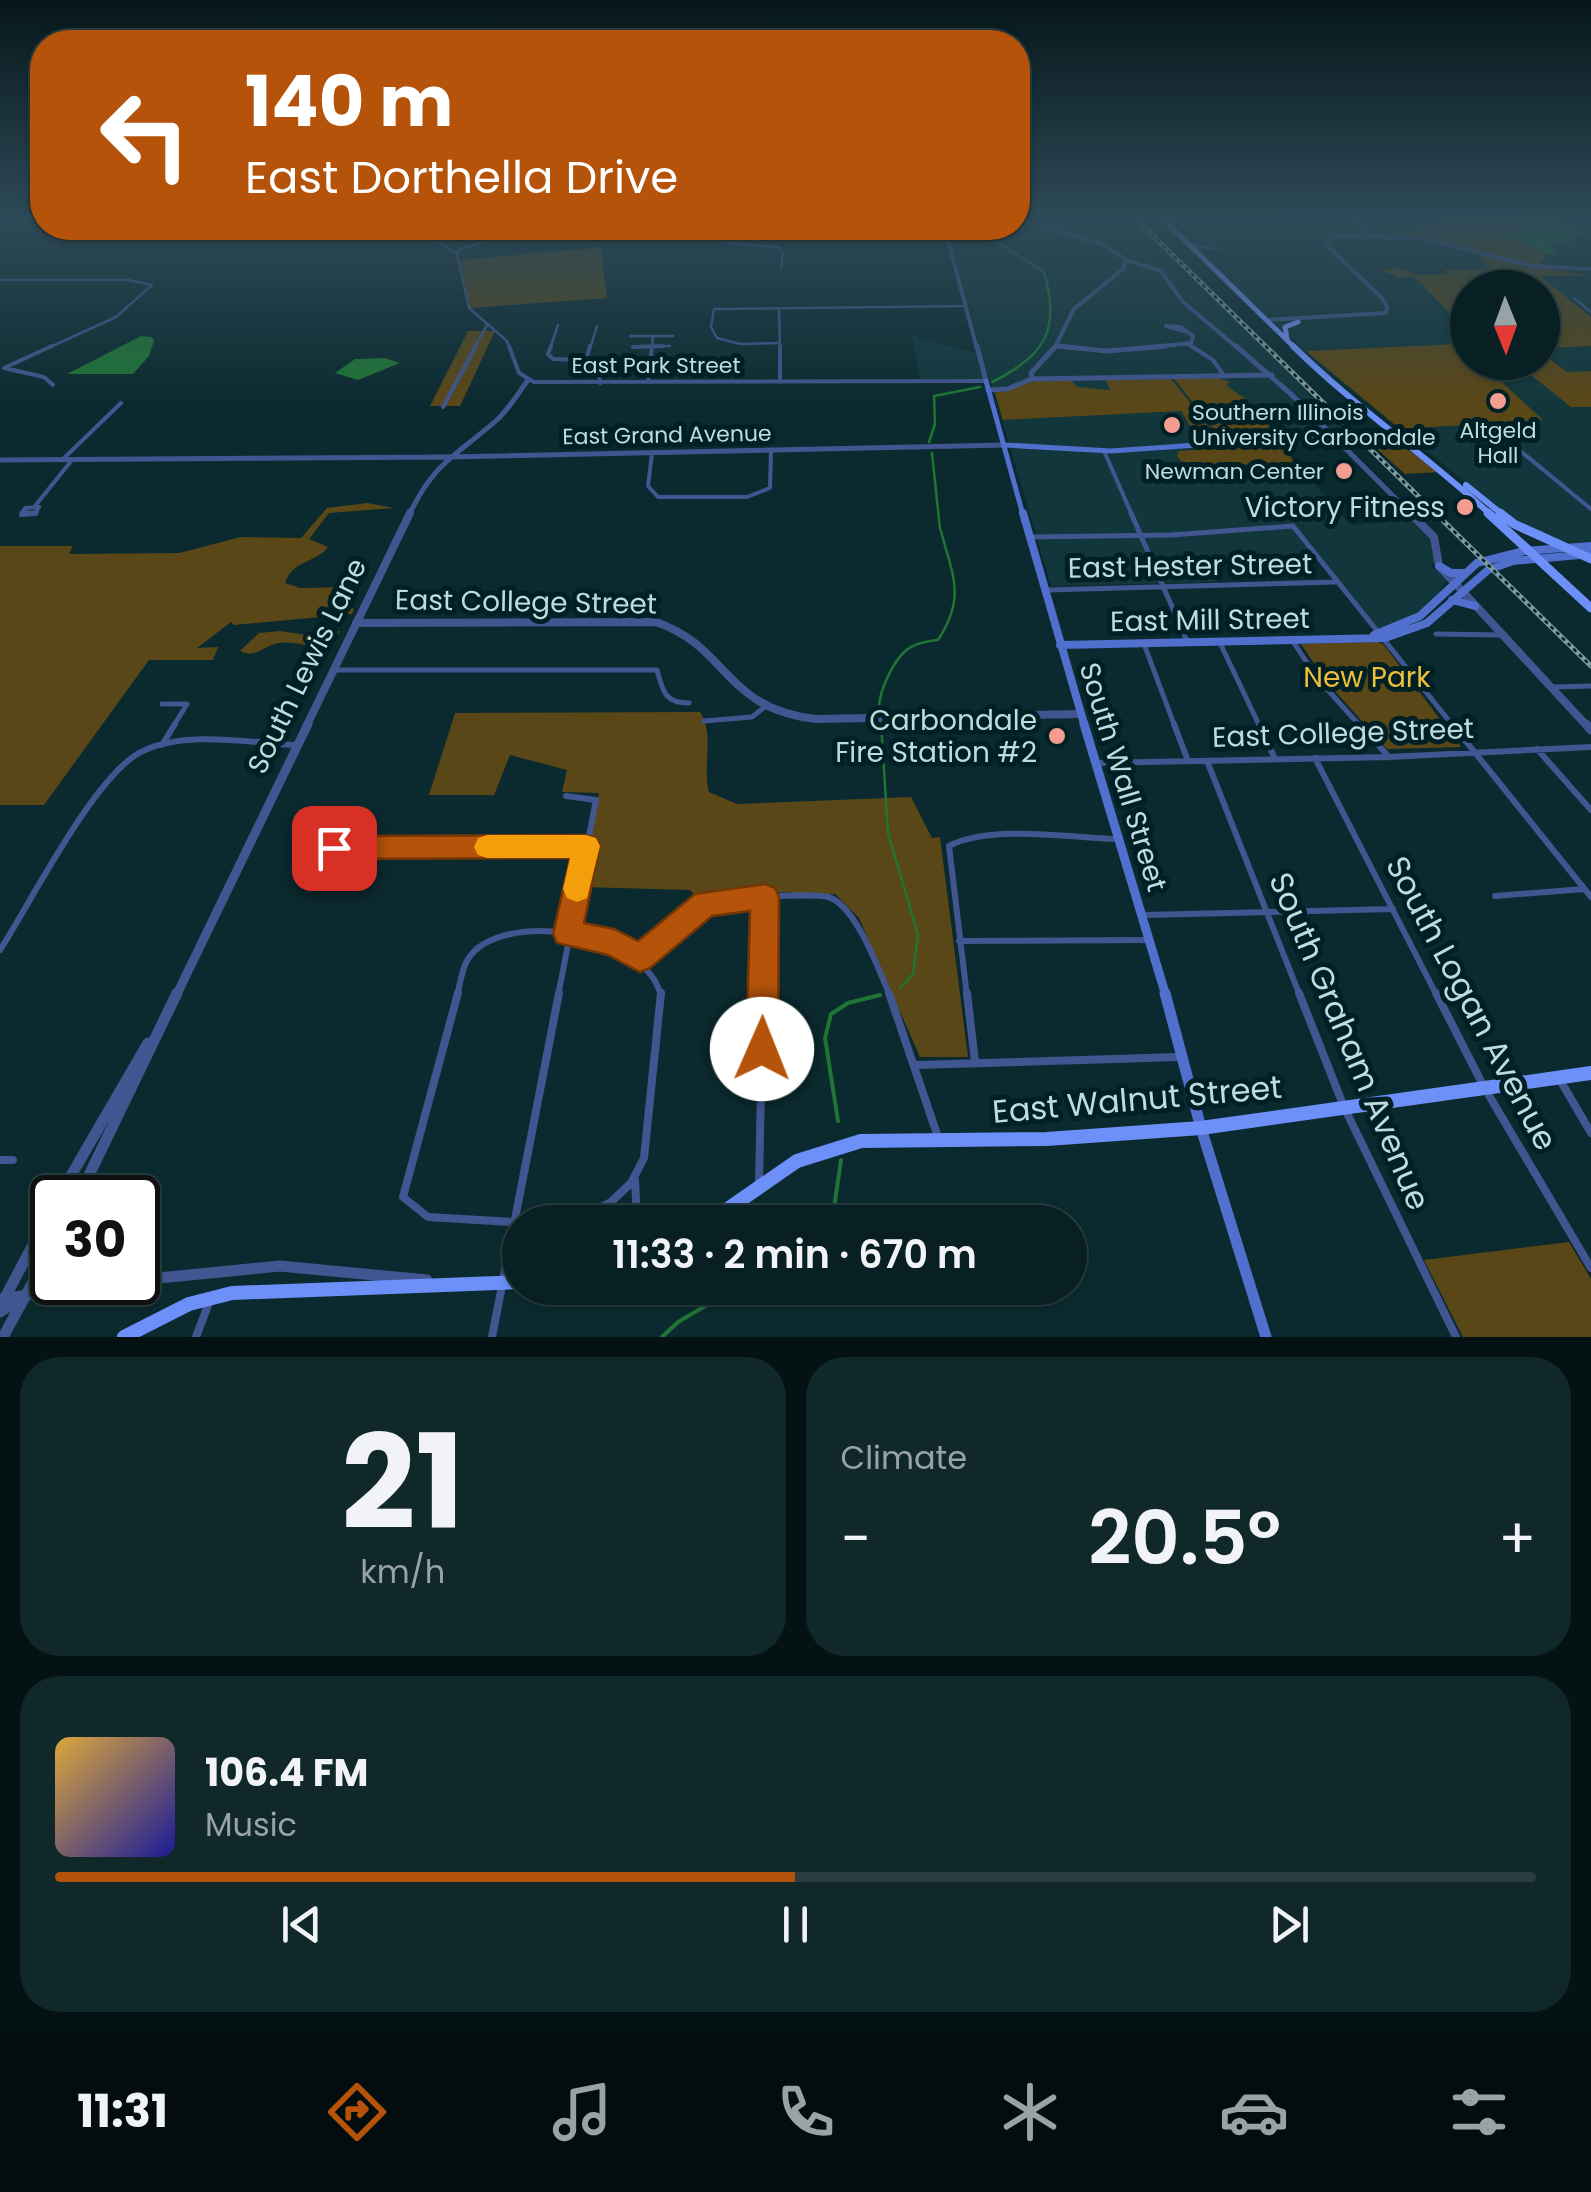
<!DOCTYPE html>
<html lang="en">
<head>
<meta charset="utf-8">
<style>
	:root { --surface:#082023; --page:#11282b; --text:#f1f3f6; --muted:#98a3a6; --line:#293e41; --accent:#b45309 }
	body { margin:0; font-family:Poppins,sans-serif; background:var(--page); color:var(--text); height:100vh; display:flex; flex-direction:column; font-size:38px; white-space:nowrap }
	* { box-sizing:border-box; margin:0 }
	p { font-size:32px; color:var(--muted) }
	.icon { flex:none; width:55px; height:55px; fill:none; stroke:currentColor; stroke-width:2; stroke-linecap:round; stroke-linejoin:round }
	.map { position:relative; height:1337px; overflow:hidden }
	.side { display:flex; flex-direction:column; gap:20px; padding:20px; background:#041213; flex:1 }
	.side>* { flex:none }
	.top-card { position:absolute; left:30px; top:30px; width:1000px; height:210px; border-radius:40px; box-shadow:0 2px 8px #0004,0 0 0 2px var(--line); background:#b45309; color:#fff; overflow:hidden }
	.needle { width:65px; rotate:179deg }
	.buttons { position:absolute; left:1450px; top:270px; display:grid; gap:20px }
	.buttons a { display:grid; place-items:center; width:110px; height:110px; border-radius:50%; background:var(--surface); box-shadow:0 2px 8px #0004,0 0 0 2px var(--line); font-size:50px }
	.speed { position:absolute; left:30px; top:1175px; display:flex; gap:20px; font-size:50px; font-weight:700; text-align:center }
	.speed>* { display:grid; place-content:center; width:130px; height:130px; border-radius:50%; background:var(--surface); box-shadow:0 2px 8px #0004,0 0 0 2px var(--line); line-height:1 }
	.speed .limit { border:5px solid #111; border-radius:15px; background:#fff; color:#111 }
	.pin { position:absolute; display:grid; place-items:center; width:85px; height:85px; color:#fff; margin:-42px; border-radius:20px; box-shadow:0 5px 15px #0006 }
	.me { position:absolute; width:110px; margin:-55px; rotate:1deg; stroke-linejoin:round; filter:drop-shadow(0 0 8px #0008) }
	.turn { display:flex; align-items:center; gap:35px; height:210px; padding:0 50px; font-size:45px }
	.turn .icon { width:130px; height:130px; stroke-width:2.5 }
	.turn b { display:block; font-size:70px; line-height:85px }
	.big { font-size:75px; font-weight:600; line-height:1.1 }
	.side .tile { flex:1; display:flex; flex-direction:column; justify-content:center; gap:15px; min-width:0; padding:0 35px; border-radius:40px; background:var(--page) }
	.side .dial { align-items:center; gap:0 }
	.dial b { font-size:130px; line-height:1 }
	.song { display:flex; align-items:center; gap:30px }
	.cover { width:120px; height:120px; border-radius:15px; background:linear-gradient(135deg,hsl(40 70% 55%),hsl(240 70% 35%)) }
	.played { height:10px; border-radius:5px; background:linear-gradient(90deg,var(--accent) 50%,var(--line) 50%) }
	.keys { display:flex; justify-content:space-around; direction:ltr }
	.heat { display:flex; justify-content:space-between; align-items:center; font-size:55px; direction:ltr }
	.side .tiles { flex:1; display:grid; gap:20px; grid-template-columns:1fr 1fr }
	.tile:last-child { grid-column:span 2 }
	.trip { position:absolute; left:502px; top:1205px; width:585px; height:100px; border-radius:50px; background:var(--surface); box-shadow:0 2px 8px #0004,0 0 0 2px var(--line); font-weight:600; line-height:100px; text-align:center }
	.menu { display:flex; height:160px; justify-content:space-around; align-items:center; background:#030d0e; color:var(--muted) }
	.menu .icon { width:70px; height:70px }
	.menu .current { color:var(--accent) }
	.menu b { font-size:45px; color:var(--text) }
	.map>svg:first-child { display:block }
</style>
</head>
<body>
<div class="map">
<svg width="1591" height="1337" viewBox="0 0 1591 1337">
	<rect width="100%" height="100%" fill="#0b2a2f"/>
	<path fill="#11373c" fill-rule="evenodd" d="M1018,217H1131L1158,242L1344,429L1332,431L1344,443L1281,446L1351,525L1416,520L1434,537L1436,559L1431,567L1449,577L1428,609L1381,633L1314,553L1206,561L1217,582L1051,586L990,379H920L912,336L981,354L948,228H1018Z
		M1169,217H1591V542L1562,543L1523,526L1495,506L1318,363L1201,255ZM1468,288H1542V362H1468Z"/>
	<path fill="#594717" d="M1436,217H1466L1477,222L1533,227L1504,234L1552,254H1547L1539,265H1532L1424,237L1395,234L1399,230L1420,232L1417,225L1441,227Z
		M601,247L607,298L469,308L460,260Z
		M1486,256L1589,276H1540L1591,317V346L1543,348L1542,288H1468L1467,322L1456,319L1413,276L1400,278L1379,270L1398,268L1420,275L1448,274L1444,270L1492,269L1480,258Z
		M468,331H495L460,406H430Z
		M1460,344L1467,350L1468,362L1481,363L1543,420L1400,429L1306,351Z
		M1543,354L1567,372L1591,371V407H1571L1516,363L1542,362Z
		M1217,378L1231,382L1226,384C1234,393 1243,395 1251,403L1247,407L1281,437L1224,441L1174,379Z
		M1171,379L1221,441L1200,442L1181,411L1003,420L995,393L1035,381L1071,380L1077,387L1110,390L1106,380Z
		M1387,439L1396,441L1439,472L1405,474L1367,440Z
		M1280,445L1301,469H1295L1296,476L1276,477L1263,463L1187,468L1177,456L1179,451Z
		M367,503L394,508L329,513L309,539L328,547C315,564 293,559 285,583L300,588L356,587L341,601L325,608L327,611L348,606L354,609L352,614L234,625L231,622L197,648L218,647L213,660H149L44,805H0V546H73L69,554L179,553L241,537L301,538L327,508Z
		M280,631L306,635L340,631L333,643C315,651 296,640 278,643C263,646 256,659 240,651L259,633Z
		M1378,642L1384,645L1461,747L1387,749L1326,681L1301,644Z
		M700,712C715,734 702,766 709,792L737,804L911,797L932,838L940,837L968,1057H920L859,918L835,894C793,894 741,886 700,902L690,890L581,887L599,793L562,792L567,770L510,755L494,795H429L455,713Z
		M1569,1242L1591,1279V1337H1463L1424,1260Z"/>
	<path fill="#1f7534" d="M1466,217H1547L1582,233L1567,243L1549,241L1556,253L1549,254L1502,234L1532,226L1477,222Z
		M141,336L152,337L154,341L149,356L133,374H67Z
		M385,358L400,363L358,380L335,373L355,359Z"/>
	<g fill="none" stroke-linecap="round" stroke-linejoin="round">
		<path stroke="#1f7534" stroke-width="2.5" d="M989,228L981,232L1044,272C1061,330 1045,356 992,382
			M929,442L935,424L934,396L980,387
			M932,453L940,529
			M879,711C878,692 895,654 913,646C921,642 930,641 938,640C966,597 953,577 941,531
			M881,723L888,833L918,935L913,974L900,988"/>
		<path stroke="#1f7534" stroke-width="4" d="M838,1121L825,1038L831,1014L848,1003L880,995
			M832,1222L841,1160
			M662,1337L678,1322L736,1288"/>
		<path stroke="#415690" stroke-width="2.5" d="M416,228L457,254L469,308L507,341L510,349
			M669,228L727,243L779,247L783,253L781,269
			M1186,244L1217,249
			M455,252C510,225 579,241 638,228
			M0,280H128L152,285L116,317L46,349
			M1574,298L1591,312
			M779,308L780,349
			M630,336H673
			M778,343L740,344L717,338L711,327L714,309L965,306
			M1187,344L1195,349
			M633,347L670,346
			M474,349L487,325
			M550,349L558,325
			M590,349L597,326
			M652,349L653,336"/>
		<path stroke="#415690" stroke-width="4" d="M52,346L4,368L44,377L53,385
			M509,346L519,373L534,382L986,381
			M551,346L548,354L553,359L586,360
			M590,346L586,360L599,373L600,383
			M780,346V382
			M1191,346L1213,360L1225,377
			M633,347L663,346
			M627,364H668
			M648,382L652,346
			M443,407L476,346
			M1490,426L1591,509
			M1104,451L1132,515
			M652,453L648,486L658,497H747L770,488L771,450
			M62,460L121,403
			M35,506L72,460
			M39,507L35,514L21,515L25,508Z"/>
		<path stroke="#415690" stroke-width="5" d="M22,513H36
			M1131,513L1187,641
			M1030,537L1171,535L1293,526L1454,727
			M1047,590L1335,582
			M1436,634L1501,635
			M1292,640L1317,678L1361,727
			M1220,643L1260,727
			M1144,644L1175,727
			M336,670H657C663,691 664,703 689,703
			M1554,687L1591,686
			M162,704H187L173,727
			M704,721L752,717L766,706"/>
		<path stroke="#415690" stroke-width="6" d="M1174,724L1188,761
			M1259,724L1275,759
			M1359,724L1389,757
			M1452,724L1591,897
			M162,745L175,724
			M1537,749L1591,810
			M1315,758L1437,996
			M1207,761L1300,996
			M1096,763L1389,757L1591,747
			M304,848L586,846
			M1495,896L1584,889
			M1144,915L1393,909
			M959,941L1149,940
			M0,950C30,904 96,772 143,751C187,730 250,743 296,745
			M640,958L705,903L717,899C739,899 811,892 828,897C856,905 879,971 890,996
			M457,996C460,984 462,968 468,959C500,909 645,929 661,996
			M558,996L596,800L566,796
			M763,996L765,897
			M967,996L949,846C992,824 1071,838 1119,839"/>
		<path stroke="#415690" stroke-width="8" d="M458,993L403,1197L428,1217L512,1222L578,1218L611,1202L631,1183L644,1158L661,993
			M889,993L939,1140
			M967,993L975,1062
			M1299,993L1344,1107L1456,1337
			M1436,993L1484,1087L1591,1268
			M917,1065L1179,1057
			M1560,1080L1591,1133
			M0,1160H13
			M635,1180L637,1222
			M759,1184L763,993
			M196,1337L210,1300
			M492,1337L559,993"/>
		<path stroke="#415690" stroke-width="4" d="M1350,217L1370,236
			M1018,219L1103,244L1126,260L1123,269L1074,309L1054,349
			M945,228L977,349
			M1126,260L1161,271L1183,302L1239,349
			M1267,320L1386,313L1387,306L1381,297L1325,244L1332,236L1423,238L1531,266L1591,269
			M1056,346L1083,349
			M1135,349L1191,343L1193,336L1181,327L1166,326L1188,332"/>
		<path stroke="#415690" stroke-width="5" d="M977,346L986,381
			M1058,346L1107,351L1166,346
			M1236,346L1292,395L1412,515
			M1032,379L1272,375
			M988,390L1007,389L1032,379L1031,373L1056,346
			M0,460L447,457L1005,445
			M409,515C436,459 457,456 499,418C510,407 519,392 528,380"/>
		<path stroke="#415690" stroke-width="8" d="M1410,513L1434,537L1439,566L1588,727
			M356,623L656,622C729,647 724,709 816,719L1081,714
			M306,727L410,513"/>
		<path stroke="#415690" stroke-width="9" d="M1586,724L1591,730
			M176,996L308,724"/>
		<path stroke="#415690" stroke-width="11" d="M58,1198L148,1043
			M78,1198L177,993
			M138,1280L280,1266L427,1280
			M0,1299L120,1282
			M0,1307L52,1209
			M0,1312L24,1296
			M3,1337L52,1247"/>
		<path stroke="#516fcd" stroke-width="5" d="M986,381L1023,515
			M1005,445L1111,451L1397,431"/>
		<path stroke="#516fcd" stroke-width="8" d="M1023,513L1085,727
			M1439,566L1451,573H1465
			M1452,600L1475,606
			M1374,635L1420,616L1477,563L1524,551L1591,546
			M1060,645L1385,638L1427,623L1488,570L1513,561L1591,554"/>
		<path stroke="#516fcd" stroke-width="9" d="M1084,724L1166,996"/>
		<path stroke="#516fcd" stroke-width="11" d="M1165,993L1201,1128L1266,1337"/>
		<path stroke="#6d90f8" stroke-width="5" d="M1161,217L1296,349
			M1287,339L1285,327L1298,322"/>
		<path stroke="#6d90f8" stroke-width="6" d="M1293,346C1355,407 1427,456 1491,515
			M1466,485L1503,515"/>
		<path stroke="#6d90f8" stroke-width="9" d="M1488,513L1591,608
			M1500,513L1514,524L1591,559"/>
		<path stroke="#6d90f8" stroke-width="14" d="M709,1222L797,1161L861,1141L1047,1139L1201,1128L1591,1073
			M124,1337L189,1304L232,1293L520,1282"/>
		<defs>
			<path id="rail" d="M1134,217L1591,666"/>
		</defs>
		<use href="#rail" stroke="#7e9ca0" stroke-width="5"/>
		<use href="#rail" stroke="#012025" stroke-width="2.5" stroke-dasharray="4" stroke-linecap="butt"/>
	</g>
	<linearGradient id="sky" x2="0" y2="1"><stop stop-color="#06171a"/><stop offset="0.54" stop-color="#2e4a58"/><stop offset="1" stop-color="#2e4a58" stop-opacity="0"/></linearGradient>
	<rect width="1591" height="404" fill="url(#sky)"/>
	<path fill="#b45309" stroke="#753606" stroke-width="2.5" d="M586,835L596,838L600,846L584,923L614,929L638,941L695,894L765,884L775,888L779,897L778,1049L774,1060L762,1065L751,1060L746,1049L750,911L712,916L650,968L640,972L608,955L557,943L553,934L570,858L334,859L324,856L320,848L324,840L334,836Z"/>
	<path fill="#f59e0b" d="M487,835H586L596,838L600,846L587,898L577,902L567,898L563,889L570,858H487L478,855L474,847L478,838Z"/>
	<g fill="#f59c91" stroke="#012025" stroke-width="4">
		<circle cx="1498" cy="401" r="10"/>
		<circle cx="1172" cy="425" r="10"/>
		<circle cx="1344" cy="471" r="10"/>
		<circle cx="1465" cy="507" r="10"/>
		<circle cx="1057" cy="736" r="10"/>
	</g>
	<g text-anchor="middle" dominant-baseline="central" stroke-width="10" stroke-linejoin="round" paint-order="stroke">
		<g font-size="22" fill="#bedbdf" stroke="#012025">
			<text x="656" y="365">East Park Street</text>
			<text transform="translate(667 435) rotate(-1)">East Grand Avenue</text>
		</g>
		<g font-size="22" fill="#bedbdf" stroke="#012025" text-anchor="start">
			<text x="1192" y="412">Southern Illinois<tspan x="1192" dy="25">University Carbondale</tspan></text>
			<text x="1498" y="430" text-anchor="middle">Altgeld<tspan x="1498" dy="25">Hall</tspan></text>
			<text x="1324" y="471" text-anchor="end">Newman Center</text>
		</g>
		<g font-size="28" fill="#bedbdf" stroke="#012025" text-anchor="end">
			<text x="1445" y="507">Victory Fitness</text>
			<text x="1037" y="720">Carbondale<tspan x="1037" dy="32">Fire Station #2</tspan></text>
		</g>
		<g font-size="28" fill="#bedbdf" stroke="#012025">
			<text transform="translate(1190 566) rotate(-1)">East Hester Street</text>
			<text transform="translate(526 602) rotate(1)">East College Street</text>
			<text transform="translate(1210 620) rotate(-1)">East Mill Street</text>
			<text transform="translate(307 666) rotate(-64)">South Lewis Lane</text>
			<text transform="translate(1343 733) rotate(-2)">East College Street</text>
			<text transform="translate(1123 777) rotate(73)">South Wall Street</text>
		</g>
		<g font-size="28" fill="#eebe39" stroke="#012025">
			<text x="1367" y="677">New Park</text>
		</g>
		<g font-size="32" fill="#bedbdf" stroke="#012025">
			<text transform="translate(1472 1003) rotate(62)">South Logan Avenue</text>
			<text transform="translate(1350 1041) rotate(67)">South Graham Avenue</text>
			<text transform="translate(1137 1099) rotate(-5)">East Walnut Street</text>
		</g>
	</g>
</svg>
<div class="buttons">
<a><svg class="needle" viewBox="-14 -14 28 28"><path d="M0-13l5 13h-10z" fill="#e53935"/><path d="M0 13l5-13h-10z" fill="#98a3a6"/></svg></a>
</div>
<div class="speed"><div class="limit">30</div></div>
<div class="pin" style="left:334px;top:848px;background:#d93025"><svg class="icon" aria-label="arrive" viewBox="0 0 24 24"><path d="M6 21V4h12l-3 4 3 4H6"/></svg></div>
<svg class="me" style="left:762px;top:1049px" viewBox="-20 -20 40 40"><circle r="19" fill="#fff"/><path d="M0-13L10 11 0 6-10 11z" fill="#b45309"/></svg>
<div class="trip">11:33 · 2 min · 670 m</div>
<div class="top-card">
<div class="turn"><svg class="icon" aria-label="left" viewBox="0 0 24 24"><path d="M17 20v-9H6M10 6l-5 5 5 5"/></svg><div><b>140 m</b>East Dorthella Drive</div></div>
</div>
</div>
<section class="side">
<div class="tiles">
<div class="tile dial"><b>21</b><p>km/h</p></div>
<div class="tile"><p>Climate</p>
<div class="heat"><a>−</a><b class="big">20.5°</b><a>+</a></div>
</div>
<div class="tile">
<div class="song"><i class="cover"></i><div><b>106.4 FM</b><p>Music</p></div></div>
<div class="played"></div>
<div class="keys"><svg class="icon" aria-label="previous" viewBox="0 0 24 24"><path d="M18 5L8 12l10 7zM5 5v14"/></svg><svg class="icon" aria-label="pause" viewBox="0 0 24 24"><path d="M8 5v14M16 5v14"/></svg><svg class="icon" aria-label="next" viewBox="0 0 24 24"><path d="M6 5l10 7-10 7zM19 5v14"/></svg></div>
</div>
</div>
</section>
<nav class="menu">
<b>11:31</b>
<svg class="icon current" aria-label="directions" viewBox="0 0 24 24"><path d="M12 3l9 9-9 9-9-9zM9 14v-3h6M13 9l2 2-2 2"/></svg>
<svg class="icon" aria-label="music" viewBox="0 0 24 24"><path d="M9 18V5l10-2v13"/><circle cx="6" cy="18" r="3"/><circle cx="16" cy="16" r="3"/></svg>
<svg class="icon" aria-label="phone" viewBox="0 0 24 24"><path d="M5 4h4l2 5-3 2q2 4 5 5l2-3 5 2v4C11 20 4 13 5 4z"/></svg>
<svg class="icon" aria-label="climate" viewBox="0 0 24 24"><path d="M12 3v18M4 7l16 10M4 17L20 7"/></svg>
<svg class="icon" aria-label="car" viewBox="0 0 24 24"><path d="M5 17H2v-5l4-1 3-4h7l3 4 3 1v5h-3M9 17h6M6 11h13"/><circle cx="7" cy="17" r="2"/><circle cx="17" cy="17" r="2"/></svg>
<svg class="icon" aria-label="filters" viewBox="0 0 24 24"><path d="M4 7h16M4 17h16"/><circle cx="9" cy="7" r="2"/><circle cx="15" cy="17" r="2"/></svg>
</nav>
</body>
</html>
